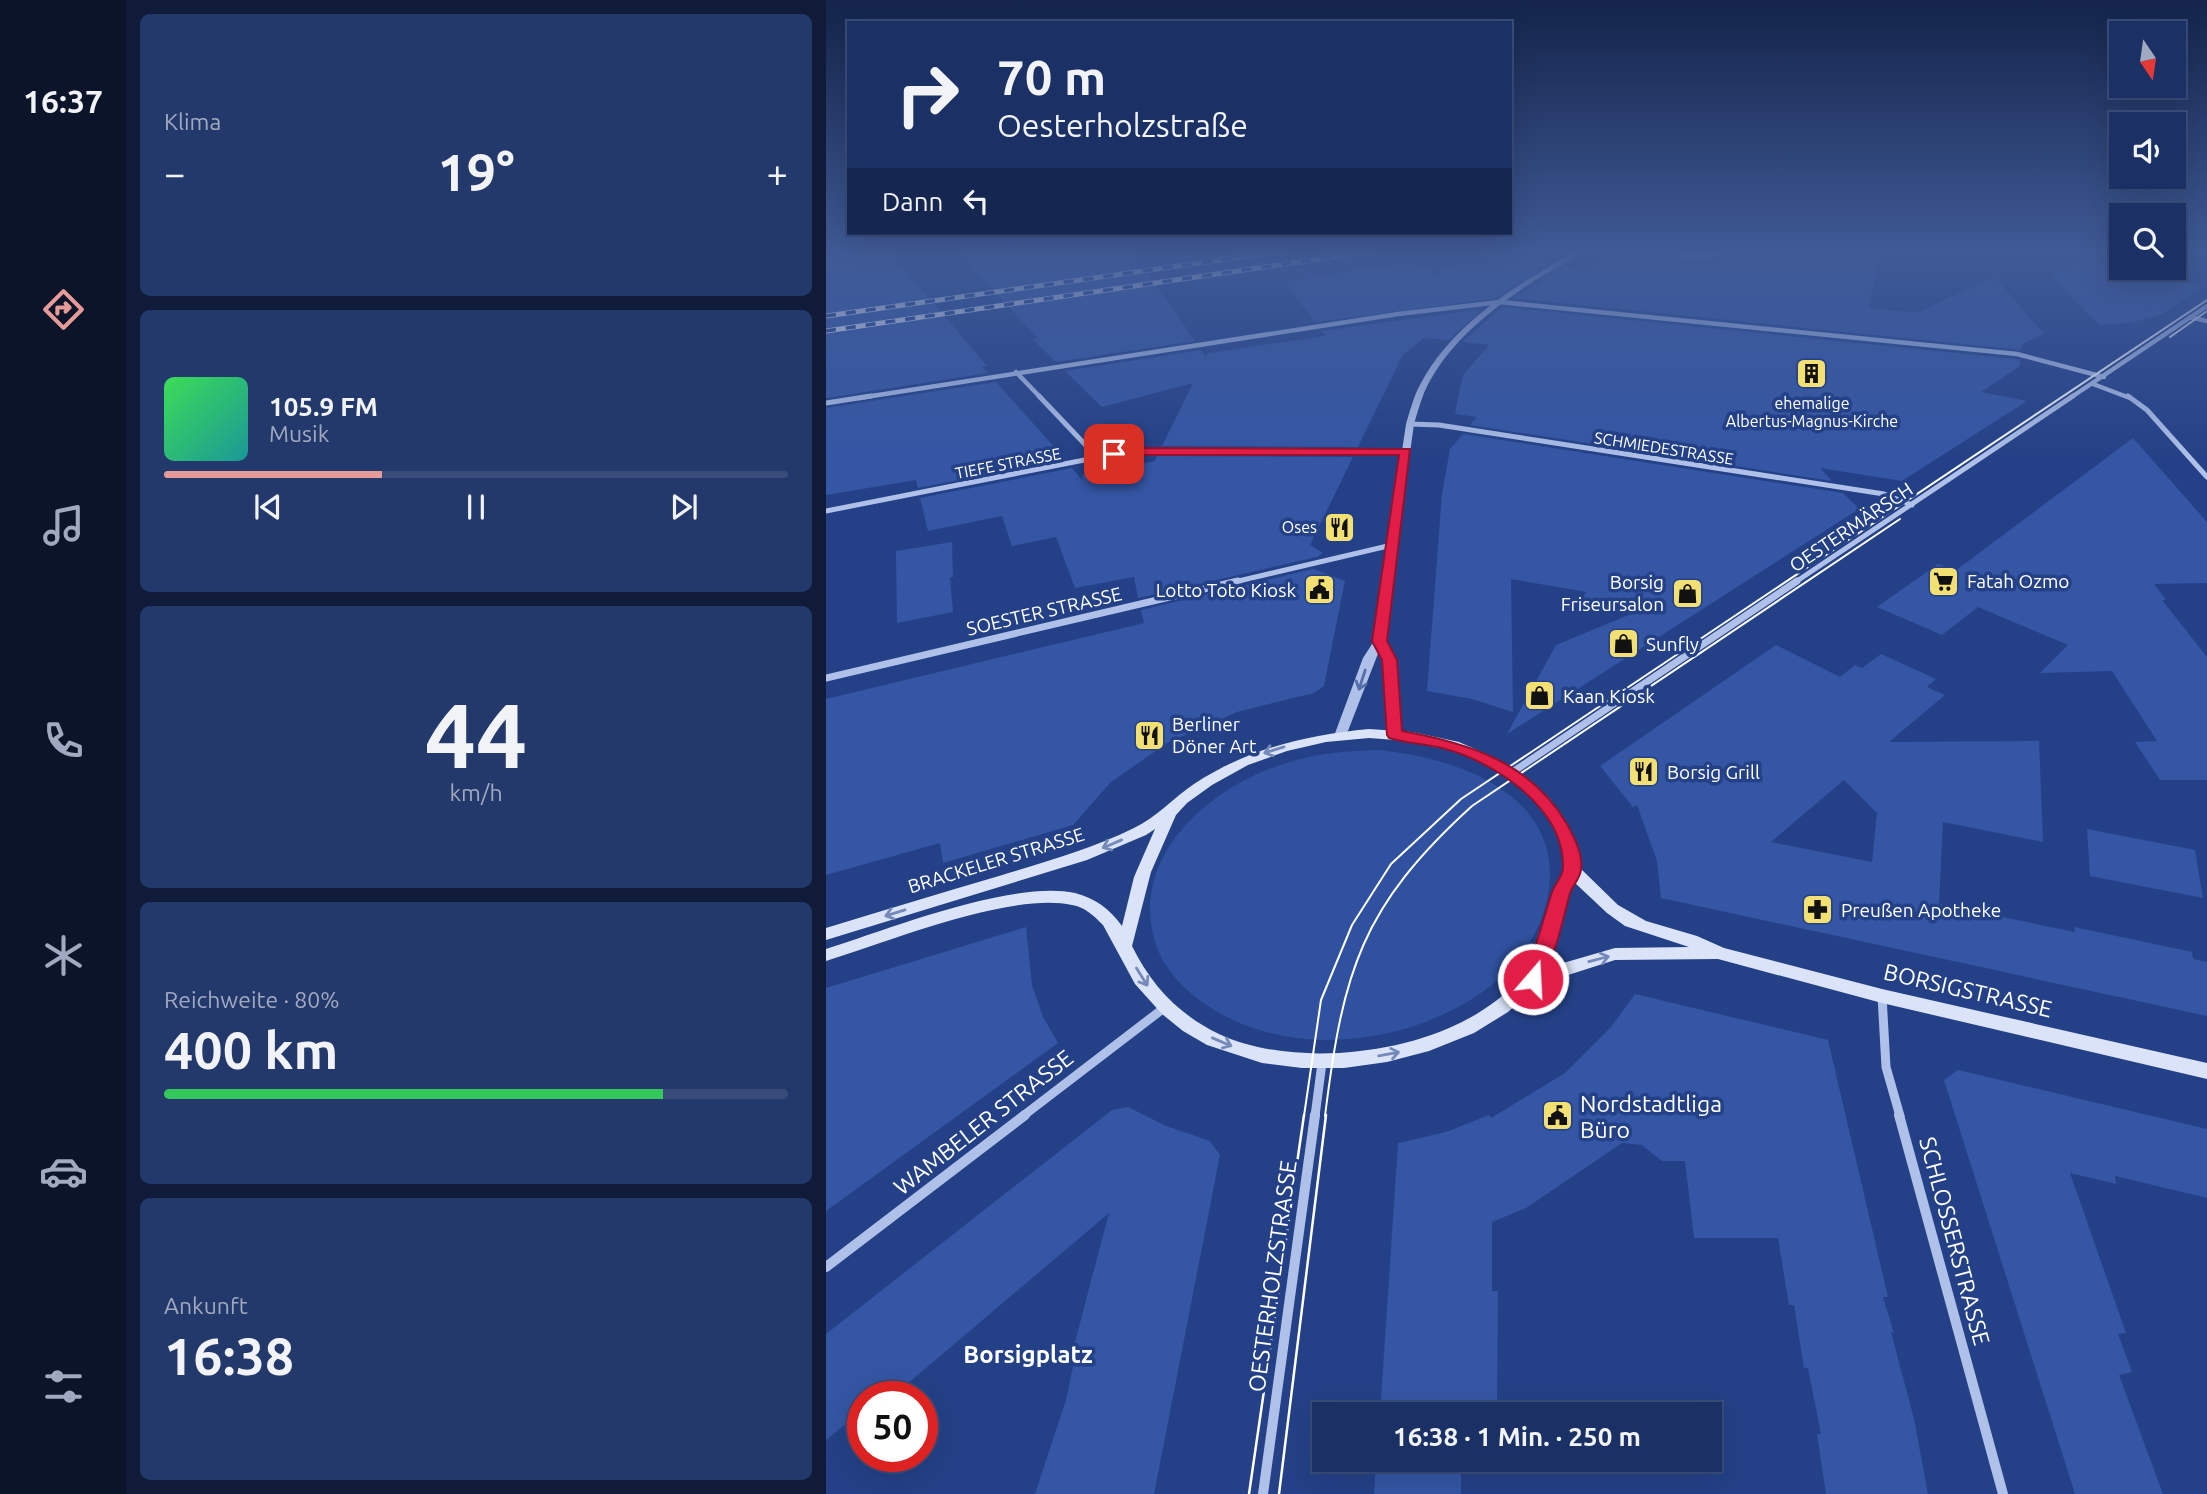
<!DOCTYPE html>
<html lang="de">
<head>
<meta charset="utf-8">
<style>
	:root { --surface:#1b3165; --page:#24396b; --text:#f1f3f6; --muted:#a0a9bf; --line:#394c79; --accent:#e69b98 }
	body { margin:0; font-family:Ubuntu,sans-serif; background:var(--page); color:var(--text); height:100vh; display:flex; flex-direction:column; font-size:26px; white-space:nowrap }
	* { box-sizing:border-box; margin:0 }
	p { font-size:23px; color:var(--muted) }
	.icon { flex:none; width:38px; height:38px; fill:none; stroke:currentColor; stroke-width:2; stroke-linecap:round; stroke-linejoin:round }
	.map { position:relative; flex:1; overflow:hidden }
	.details { display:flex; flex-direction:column; gap:14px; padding:14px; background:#0f1b38; width:700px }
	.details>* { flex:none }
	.guide { position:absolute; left:21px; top:21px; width:665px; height:214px; border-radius:0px; box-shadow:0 7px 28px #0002,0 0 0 2px var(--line); background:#1b3165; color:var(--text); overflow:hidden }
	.needle { width:46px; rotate:167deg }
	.controls { position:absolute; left:1283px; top:21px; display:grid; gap:14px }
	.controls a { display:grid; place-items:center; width:77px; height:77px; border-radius:0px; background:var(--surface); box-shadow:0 7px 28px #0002,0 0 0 2px var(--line); font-size:35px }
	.speed { position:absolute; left:21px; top:1381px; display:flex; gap:14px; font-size:35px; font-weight:700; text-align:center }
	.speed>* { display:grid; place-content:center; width:91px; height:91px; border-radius:50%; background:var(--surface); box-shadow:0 7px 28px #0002,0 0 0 2px var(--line); line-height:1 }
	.speed .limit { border:10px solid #d22; background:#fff; color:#111 }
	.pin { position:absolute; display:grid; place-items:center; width:60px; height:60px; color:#fff; margin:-30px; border-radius:14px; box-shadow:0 4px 10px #0006 }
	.me { position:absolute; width:77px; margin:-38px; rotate:19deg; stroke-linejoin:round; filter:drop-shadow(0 0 5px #0008) }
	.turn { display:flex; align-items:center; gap:24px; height:147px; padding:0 35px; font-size:32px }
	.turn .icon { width:91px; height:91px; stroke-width:2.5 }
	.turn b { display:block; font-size:49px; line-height:60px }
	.then { display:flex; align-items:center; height:66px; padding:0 35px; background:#0003; gap:14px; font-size:26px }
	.big { font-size:52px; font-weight:700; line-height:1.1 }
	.details .card { flex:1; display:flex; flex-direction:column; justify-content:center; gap:10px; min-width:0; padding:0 24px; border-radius:10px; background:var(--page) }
	.details .dial { align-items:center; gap:0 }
	.dial b { font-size:91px; line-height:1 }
	.song { display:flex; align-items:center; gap:21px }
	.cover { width:84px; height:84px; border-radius:10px; background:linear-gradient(135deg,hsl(130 70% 55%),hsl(180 70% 35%)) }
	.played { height:7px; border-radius:4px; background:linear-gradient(90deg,var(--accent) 35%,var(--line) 35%) }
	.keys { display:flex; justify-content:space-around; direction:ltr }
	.heat { display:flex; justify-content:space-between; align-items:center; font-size:38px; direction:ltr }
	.charge { height:10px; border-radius:5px; background:linear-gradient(90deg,#34c759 80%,var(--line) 0) }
	.trip { position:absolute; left:486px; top:1402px; width:410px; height:70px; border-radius:0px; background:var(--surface); box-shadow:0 7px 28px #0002,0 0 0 2px var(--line); font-weight:700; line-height:70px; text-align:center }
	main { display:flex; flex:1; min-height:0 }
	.dock { display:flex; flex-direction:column; width:126px; justify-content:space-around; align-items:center; background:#0b1428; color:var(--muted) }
	.dock .icon { width:49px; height:49px }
	.dock .on { color:var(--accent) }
	.dock b { font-size:32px; color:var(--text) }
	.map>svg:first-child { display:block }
</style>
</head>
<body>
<main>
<nav class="dock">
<b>16:37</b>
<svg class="icon on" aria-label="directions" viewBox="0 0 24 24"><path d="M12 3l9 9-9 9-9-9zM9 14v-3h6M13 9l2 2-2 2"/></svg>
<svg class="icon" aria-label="music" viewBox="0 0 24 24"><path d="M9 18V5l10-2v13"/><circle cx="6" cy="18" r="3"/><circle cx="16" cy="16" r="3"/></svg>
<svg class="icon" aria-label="phone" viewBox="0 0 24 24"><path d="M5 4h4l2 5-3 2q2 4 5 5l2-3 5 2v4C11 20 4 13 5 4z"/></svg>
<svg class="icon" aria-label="climate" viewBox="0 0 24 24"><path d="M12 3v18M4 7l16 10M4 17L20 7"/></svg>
<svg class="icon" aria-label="car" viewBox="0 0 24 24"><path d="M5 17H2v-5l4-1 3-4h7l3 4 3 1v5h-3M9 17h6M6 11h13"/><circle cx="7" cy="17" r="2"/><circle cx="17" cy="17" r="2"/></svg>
<svg class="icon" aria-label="filters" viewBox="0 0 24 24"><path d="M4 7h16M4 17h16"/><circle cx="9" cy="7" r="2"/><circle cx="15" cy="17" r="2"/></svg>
</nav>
<section class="details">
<div class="card"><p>Klima</p>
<div class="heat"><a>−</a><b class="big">19°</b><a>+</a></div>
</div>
<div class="card">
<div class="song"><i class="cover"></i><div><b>105.9 FM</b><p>Musik</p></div></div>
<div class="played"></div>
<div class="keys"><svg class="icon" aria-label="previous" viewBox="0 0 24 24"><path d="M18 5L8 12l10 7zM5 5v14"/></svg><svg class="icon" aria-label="pause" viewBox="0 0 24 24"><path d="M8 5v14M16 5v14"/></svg><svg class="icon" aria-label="next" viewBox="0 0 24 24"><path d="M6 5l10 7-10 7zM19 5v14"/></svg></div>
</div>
<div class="card dial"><b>44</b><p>km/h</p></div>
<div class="card"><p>Reichweite · 80%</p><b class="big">400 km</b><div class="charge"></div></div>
<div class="card"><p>Ankunft</p><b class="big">16:38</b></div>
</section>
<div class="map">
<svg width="1381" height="1494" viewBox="0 0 1381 1494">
	<rect width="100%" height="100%" fill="#244187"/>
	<path fill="#2f519f" d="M551,750C620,756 725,787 724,876C722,933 685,978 636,1005C557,1049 447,1056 372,999C352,984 334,963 328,938C306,855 383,789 454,765C485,754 517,751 551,750Z"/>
	<path fill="#3456a4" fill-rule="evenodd" d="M41,251H63L161,366L156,367L162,373L0,398V256Z
		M130,251H307L369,341L230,362L206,339L212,338Z
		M790,251L872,267L966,251H1053L1043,308L1091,313L1168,276L1218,334L1196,344L1195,350L687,298L739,266L758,270Z
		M673,252L723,263L671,298L489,322L459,282L590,261L609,276L633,260L653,263Z
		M1272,259L1290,263L1295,261V268L1348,266L1363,270L1346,279L1377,287L1336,314L1304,323L1273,325L1226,277L1255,262Z
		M676,307L1190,359L1194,360V366L1155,392L1201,401L1076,481L994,468L1006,481L644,425L651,417L629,414L633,393L637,375L663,345L636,342Z
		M656,309L623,340L598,338L576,356L532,447L336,446L367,383L276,407L239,371L375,350L380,357L382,353L499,336L496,331Z
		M170,382L239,459L92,488L90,480L0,495V408Z
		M637,434L1017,493L1033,509L681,734L730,645L817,609L756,599L760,592L685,579L687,712L646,699L601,691L616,494L624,449Z
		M1307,438L1381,522V583L1328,584L1340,600H1336L1381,657V780H1334L1309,742L1331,741L1286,671L1214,673L1242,645L1152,607L1116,635L1051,607L1112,564L1129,571Z
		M331,456L527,457L484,545L497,553L491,557L312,598L308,577L249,588L230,537L186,546L176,516L102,531L94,498L246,468L257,481L256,475L329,461Z
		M126,542L127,577H124L127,612L71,623L70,551Z
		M487,569L519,581L498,686L488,693L411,712L341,743L285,782L247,825L117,863L114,843L0,875V699L318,623L315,610Z
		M950,645L1014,677L1029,665L1036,668L1055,654L1110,679L1101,687L1119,695L1063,742L1213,741L1217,842L1117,822L1113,904L1249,932L1248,927L1366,952L1367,959L1381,962V1016L835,898L831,861L811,805L807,807L774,766ZM1018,780L1051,813L1046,862L945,842Z
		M1261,829L1369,850L1377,898L1264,876Z
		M200,927L206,985L217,1017L232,1043L0,1211V988Z
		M809,994L1002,1040L1062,1297H1057L1068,1333L1065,1332L1088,1419L1102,1494H1000L991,1434H995L982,1368H978L968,1305H963L952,1238H868L859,1161H836L816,1145L796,1143L700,1208L666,1222V1291H672L671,1402H665V1414H554L572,1143L620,1132L663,1115L665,1118L739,1073L785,1027Z
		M1132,1070L1381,1129V1198L1289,1176L1290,1184L1244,1173L1300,1333L1292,1334L1306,1372L1293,1375L1337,1494H1249L1118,1080Z
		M302,1107L340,1126L384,1141L394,1155L328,1494H209L240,1400L249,1357H245L283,1213L67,1396H37V1410L0,1440V1334L286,1110Z
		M550,1460H654V1465H635V1494H548Z"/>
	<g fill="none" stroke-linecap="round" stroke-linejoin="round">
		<path stroke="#afc1e9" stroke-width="4.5" d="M838,251L871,257L910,251
			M1364,317L1381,321
			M190,372L215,398
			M1267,384L1304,398
			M33,398L572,314L674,302L1191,354L1278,377
			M1244,398L1381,306"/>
		<path stroke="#afc1e9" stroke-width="5" d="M213,396L271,457
			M1302,396L1321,410L1381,477
			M0,403L45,396
			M584,424L613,425L1058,494L1086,505
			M0,511L304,451L580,452
			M404,583L566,545
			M968,583L1247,396"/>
		<path stroke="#afc1e9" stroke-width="7" d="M0,678L412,581
			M685,773L971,581"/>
		<path stroke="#afc1e9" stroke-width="9" d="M1056,996L1060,1067L1074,1116
			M197,1116L338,1008
			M489,1116L496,1063"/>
		<path stroke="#afc1e9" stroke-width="10" d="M1073,1115L1177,1494
			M0,1267L199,1115
			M437,1494L489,1115"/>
		<path fill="#afc1e9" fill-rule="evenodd" d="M749,251H757C740,264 720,273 702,285C661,313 619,346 598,393C594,403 591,414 588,424L558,641L569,660L574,735L568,739L562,735L557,660L553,651L520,736L518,739H510L508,736L537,658L548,641L580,424C583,414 586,403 590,393C621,326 688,287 749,251Z"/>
		<path fill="#dae3f7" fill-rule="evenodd" d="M543,729L586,732L633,742L672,759L707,783L724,799L740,822L750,843L754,868L792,905L820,921L871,936L898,948L1056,989L1381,1063V1079L1056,1003L892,959L789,960L711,985L682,1012L648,1033L603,1051L561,1062L518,1068H476L436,1063L381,1045L357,1031L336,1014L309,984L277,925C268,916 259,907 246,905C184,892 62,942 0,961V949C63,929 185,880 249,893C269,898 284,909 296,926L308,877L329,829L320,835L261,860L0,940V928C58,910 115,893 173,876C219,862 265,849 308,828C331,817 347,798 368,784C421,749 480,735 543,729ZM543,738C570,740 596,741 622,749C670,762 738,809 738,865C738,878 728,892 724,905C719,926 710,964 695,979C678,996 658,1011 636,1022C569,1056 462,1066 393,1034C353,1015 325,985 306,946L325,872L350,815L361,803L386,785L422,765L461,751L500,742ZM748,882L781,913L799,926L863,947L789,948L720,968Z"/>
		<path stroke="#fff" stroke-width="2" d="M1344,337L1381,311
			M478,1116L495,1000L526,925L565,864L635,799L1381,300
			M499,1116C517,971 535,907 646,806L1074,519"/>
		<path stroke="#fff" stroke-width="2.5" d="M423,1494L478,1115
			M453,1494L500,1115"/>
		<defs>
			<path id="rail" d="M0,316L459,251
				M0,331L548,251"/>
		</defs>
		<use href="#rail" stroke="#fff" stroke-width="5"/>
		<use href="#rail" stroke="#244187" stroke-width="3.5" stroke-dasharray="10" stroke-linecap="butt"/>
	</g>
	<defs><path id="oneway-shaft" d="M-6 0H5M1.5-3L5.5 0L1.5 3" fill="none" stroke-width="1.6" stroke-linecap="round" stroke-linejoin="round" transform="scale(1.75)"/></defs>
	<use stroke="#556ea9" href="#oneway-shaft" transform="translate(536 680) rotate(108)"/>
	<g stroke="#768ab9">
		<use href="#oneway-shaft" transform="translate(448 750) rotate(163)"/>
		<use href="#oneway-shaft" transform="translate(286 844) rotate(157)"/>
		<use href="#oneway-shaft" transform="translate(69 913) rotate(163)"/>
		<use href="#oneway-shaft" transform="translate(773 959) rotate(-15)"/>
		<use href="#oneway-shaft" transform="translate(316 977) rotate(58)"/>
		<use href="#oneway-shaft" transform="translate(396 1042) rotate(23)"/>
		<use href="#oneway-shaft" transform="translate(563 1054) rotate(-10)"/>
	</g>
	<linearGradient id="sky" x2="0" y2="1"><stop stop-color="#14244a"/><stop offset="0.55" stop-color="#3f5a96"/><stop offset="1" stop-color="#3f5a96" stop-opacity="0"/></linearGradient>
	<rect width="1381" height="460" fill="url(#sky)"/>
	<path fill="#e11d48" stroke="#92132f" stroke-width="2" d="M304,448L584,449L561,641L571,660L576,731C642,743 705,762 741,824C748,837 757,854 755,869C755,877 747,885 744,893C736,924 729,956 714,984H700L698,979C709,950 717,921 726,892C729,884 737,876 737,868C739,808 668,761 616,748C598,744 580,743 563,738L561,735L556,660L546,641L573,455H304L288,458L282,454Z"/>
	<defs>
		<symbol id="building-square" viewBox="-11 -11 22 22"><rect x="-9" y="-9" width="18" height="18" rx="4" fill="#f3e073" stroke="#244187"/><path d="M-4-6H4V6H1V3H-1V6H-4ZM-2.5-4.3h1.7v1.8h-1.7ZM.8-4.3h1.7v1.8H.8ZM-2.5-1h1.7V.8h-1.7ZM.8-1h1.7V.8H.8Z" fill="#111"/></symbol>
		<symbol id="restaurant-square" viewBox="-11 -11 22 22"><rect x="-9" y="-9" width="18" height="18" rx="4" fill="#f3e073" stroke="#244187"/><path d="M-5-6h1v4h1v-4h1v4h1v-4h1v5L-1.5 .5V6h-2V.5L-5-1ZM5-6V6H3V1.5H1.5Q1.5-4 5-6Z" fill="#111"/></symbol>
		<symbol id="supermarket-square" viewBox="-11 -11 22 22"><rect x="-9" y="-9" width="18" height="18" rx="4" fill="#f3e073" stroke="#244187"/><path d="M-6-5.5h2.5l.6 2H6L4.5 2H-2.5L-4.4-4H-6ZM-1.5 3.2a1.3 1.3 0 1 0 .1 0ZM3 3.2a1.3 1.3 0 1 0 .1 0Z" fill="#111"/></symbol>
		<symbol id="civic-square" viewBox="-11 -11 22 22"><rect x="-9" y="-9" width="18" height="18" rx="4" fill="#f3e073" stroke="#244187"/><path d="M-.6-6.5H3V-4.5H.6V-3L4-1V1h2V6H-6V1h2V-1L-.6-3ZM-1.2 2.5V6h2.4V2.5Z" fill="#111"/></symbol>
		<symbol id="shop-square" viewBox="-11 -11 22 22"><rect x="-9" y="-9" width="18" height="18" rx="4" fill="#f3e073" stroke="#244187"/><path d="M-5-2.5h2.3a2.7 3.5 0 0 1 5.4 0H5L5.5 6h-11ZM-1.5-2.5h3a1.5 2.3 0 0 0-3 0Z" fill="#111"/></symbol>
		<symbol id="pharmacy-square" viewBox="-11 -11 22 22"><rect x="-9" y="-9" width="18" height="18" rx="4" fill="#f3e073" stroke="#244187"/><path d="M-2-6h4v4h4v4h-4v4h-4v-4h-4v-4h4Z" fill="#111"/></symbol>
	</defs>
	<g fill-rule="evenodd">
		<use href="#building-square" x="968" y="356" width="35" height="35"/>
		<use href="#restaurant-square" x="496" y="510" width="35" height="35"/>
		<use href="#supermarket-square" x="1100" y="564" width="35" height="35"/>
		<use href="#civic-square" x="476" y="572" width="35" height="35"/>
		<use href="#shop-square" x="844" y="576" width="35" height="35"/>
		<use href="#shop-square" x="780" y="626" width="35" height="35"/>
		<use href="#shop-square" x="696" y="678" width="35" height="35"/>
		<use href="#restaurant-square" x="306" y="718" width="35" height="35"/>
		<use href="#restaurant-square" x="800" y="754" width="35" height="35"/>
		<use href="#pharmacy-square" x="974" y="892" width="35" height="35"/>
		<use href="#civic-square" x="714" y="1098" width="35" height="35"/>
	</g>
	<g text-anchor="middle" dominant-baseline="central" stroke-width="7" stroke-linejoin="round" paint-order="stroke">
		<g font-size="16" fill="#fff" stroke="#244187">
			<text x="986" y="403">ehemalige<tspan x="986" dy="18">Albertus-Magnus-Kirche</tspan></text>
			<text x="491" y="527" text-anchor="end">Oses</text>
		</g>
		<g font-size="16" fill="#fff" stroke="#244187">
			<text transform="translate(838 448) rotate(9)">SCHMIEDESTRASSE</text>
			<text transform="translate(182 463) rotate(-11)">TIEFE STRASSE</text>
		</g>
		<g font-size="19" fill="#fff" stroke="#244187">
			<text transform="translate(1025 527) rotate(-34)">OESTERMÄRSCH</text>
			<text transform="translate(218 611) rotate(-13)">SOESTER STRASSE</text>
			<text transform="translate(170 860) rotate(-17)">BRACKELER STRASSE</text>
		</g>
		<g font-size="19" fill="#fff" stroke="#244187" text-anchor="start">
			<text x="1141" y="581">Fatah Ozmo</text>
			<text x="838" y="582" text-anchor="end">Borsig<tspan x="838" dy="22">Friseursalon</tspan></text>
			<text x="470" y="590" text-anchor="end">Lotto Toto Kiosk</text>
			<text x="820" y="644">Sunfly</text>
			<text x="737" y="696">Kaan Kiosk</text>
			<text x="346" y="724">Berliner<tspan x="346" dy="22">Döner Art</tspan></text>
			<text x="841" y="772">Borsig Grill</text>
			<text x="1015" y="910">Preußen Apotheke</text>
		</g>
		<g font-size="23" fill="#fff" stroke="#244187">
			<text transform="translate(1142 990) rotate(13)">BORSIGSTRASSE</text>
			<text transform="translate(157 1122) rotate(-38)">WAMBELER STRASSE</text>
			<text transform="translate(1129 1241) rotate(75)">SCHLOSSERSTRASSE</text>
			<text transform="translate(446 1276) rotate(-82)">OESTERHOLZSTRASSE</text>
		</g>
		<g font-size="23" fill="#fff" stroke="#244187" text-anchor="start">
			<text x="754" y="1103">Nordstadtliga<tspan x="754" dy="26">Büro</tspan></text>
		</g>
		<g font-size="24" font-weight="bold" fill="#fff" stroke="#244187">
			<text x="202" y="1354">Borsigplatz</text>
		</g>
	</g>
</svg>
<div class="controls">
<a><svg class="needle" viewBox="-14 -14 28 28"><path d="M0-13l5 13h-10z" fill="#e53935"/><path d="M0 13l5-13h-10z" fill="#a0a9bf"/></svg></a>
<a><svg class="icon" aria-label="sound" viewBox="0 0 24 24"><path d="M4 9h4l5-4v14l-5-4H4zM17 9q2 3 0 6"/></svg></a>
<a><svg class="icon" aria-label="search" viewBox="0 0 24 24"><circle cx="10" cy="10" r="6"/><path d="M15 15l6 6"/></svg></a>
</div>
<div class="speed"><div class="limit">50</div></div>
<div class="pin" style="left:288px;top:454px;background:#d93025"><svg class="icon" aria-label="arrive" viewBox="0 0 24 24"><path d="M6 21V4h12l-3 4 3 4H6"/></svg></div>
<svg class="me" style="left:707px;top:979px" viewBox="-20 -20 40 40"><circle r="17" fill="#e11d48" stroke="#fff" stroke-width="3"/><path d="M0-11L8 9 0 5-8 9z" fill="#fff"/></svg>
<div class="trip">16:38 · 1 Min. · 250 m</div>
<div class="guide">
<div class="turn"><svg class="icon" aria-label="right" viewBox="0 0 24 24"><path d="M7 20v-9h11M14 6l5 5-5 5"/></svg><div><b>70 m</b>Oesterholzstraße</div></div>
<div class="then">Dann<svg class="icon" aria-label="left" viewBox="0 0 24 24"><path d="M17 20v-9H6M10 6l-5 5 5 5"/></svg></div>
</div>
</div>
</main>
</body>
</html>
